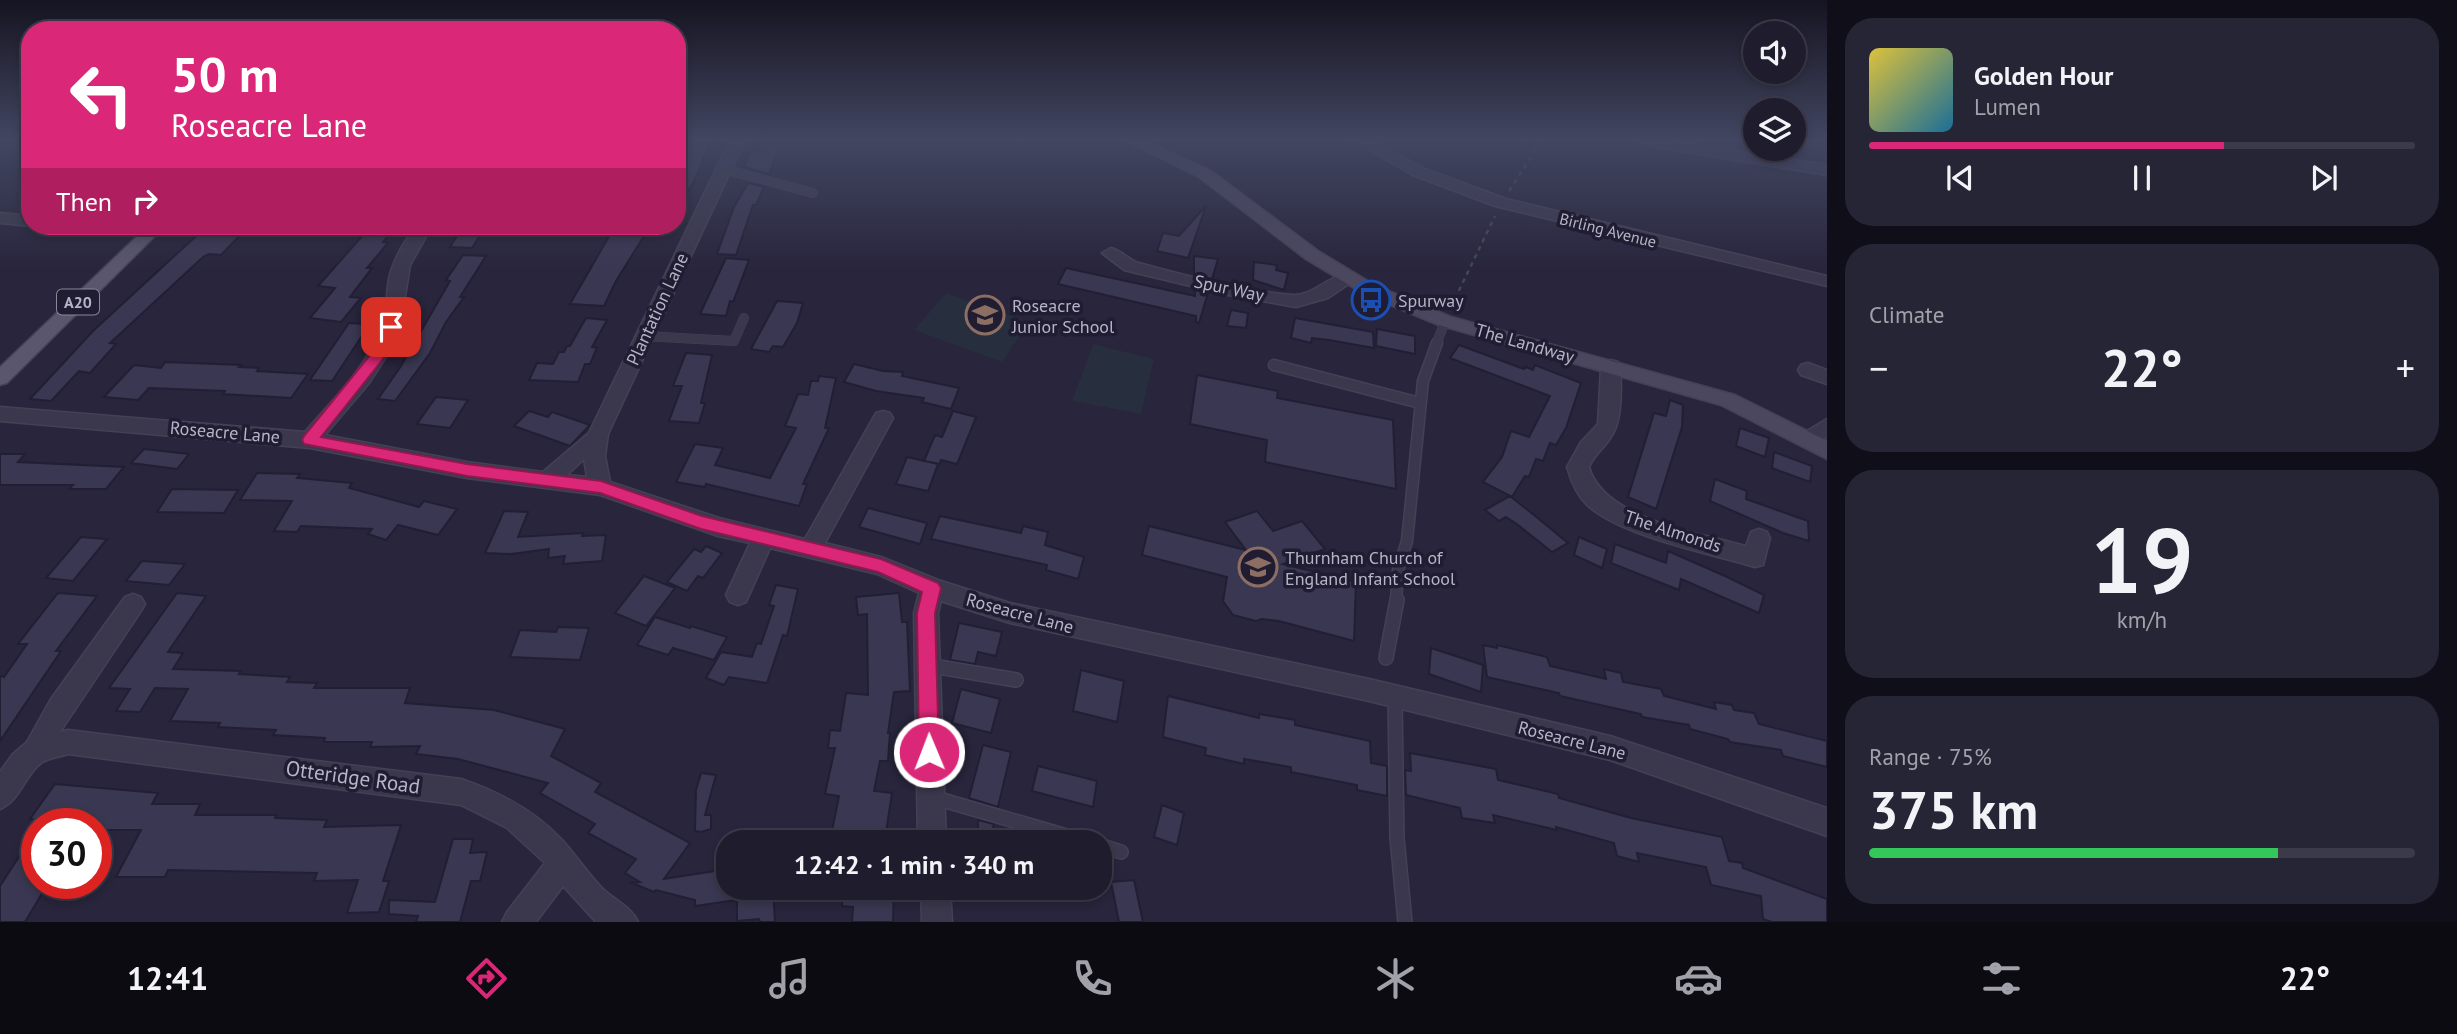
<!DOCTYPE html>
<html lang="en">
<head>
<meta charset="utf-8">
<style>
	:root { --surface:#1e1c2d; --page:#262535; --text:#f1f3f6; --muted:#a1a1aa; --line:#3c3a49; --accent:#db2777 }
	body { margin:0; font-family:"PT Sans",sans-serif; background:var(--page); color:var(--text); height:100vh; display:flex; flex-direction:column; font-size:26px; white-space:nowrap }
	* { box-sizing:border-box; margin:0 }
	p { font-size:23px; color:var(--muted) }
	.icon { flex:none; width:38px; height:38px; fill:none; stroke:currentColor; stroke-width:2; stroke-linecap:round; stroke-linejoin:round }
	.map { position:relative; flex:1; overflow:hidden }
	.sheet { display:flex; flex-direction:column; gap:18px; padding:18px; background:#100f19; width:630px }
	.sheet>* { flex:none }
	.top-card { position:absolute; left:21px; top:21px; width:665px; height:214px; border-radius:28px; box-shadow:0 4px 10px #0003,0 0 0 2px var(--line); background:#db2777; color:#fff; overflow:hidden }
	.controls { position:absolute; left:1743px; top:21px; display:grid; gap:14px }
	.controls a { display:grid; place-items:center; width:63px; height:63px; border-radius:50%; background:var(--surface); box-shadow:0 4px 10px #0003,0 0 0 2px var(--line); font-size:35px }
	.speed { position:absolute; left:21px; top:808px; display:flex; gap:14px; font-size:35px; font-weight:700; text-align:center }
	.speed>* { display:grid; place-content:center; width:91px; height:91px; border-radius:50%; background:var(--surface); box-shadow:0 4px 10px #0003,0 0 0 2px var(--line); line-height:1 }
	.speed .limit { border:10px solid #d22; background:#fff; color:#111 }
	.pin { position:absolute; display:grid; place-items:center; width:60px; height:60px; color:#fff; margin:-30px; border-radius:14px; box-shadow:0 4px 10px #0006 }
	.me { position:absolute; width:77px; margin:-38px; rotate:359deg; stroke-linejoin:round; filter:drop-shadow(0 0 5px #0008) }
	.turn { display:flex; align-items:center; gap:24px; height:147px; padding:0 35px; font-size:32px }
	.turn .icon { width:91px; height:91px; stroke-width:2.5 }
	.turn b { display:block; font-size:49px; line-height:60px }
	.then { display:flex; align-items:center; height:66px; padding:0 35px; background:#0003; gap:14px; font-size:26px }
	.big { font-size:52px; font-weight:600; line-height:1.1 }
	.sheet .widget { flex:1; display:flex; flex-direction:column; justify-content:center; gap:10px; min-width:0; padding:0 24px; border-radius:28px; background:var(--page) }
	.sheet .dial { align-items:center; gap:0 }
	.dial b { font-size:91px; line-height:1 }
	.song { display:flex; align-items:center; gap:21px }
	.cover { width:84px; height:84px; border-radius:10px; background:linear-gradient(135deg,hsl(50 70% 55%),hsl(200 70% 35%)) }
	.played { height:7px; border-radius:4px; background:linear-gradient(90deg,var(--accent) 65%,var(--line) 65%) }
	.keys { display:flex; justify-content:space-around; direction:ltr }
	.heat { display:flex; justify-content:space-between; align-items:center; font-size:38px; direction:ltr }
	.charge { height:10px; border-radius:5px; background:linear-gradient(90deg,#34c759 75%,var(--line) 0) }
	.trip { position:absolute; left:716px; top:830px; width:396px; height:70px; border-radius:28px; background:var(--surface); box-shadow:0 4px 10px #0003,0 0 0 2px var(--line); font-weight:600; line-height:70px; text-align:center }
	.tab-bar { display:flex; height:112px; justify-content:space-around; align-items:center; background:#0c0b12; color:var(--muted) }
	.tab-bar .icon { width:49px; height:49px }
	.tab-bar .on { color:var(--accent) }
	.tab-bar b { font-size:32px; color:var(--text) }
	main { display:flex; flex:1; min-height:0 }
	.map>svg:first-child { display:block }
</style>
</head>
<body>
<main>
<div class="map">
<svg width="1827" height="922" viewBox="0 0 1827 922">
	<rect width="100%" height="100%" fill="#28253c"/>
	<path fill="#272e3d" d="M946,293L1029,322L1002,362L914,330Z
		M1093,344L1154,359L1141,414L1072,401Z"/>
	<path fill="#3a3752" stroke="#221f34" stroke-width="2" d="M683,140H712L694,181L677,209V151Z
		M770,142L779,147L769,174L744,167L751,150L765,151Z
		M748,183L764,187L756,205H753L736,255L717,254L734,207Z
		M1206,206L1188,258L1157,251L1163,233L1179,236Z
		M207,226H249L221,255L209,254L203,257L110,343L116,344L90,373L79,371L51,401L30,399L93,331Z
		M371,226H396L383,242L388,243L367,268H372L350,297L361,298L341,322L310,318L335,288L318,286Z
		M615,226L649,228L616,281L604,306L570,304Z
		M462,228L484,229L472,248L450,247Z
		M463,255L486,256L460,297H464L446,322L430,353L395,401L378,399L401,366L450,281L446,280Z
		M1194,256L1218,259L1212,279L1194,275Z
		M726,258L749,260L733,302L730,301L726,316L700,314Z
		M1254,262L1277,265L1276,270L1288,273L1284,290L1253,280Z
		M1066,268L1195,296V290L1208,293L1199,323L1196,322V316L1058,284Z
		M777,301L803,303L797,323L783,347L773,346L769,352L751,349Z
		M1231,310L1248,313L1246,328L1227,326Z
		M586,318L607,320L592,347L597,348L590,364H585L578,382L529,380L537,363L553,364L559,352H564L567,346H570Z
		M1295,318L1373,332L1374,348L1329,340L1312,338L1311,343L1291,338Z
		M349,323L367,324L363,330H366L332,381L310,380Z
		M1377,329L1415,336V354L1376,346Z
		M1459,345L1524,369L1526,367L1533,370L1535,365L1581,383L1566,428L1556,445L1550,443L1543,461L1536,459L1529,477L1525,476L1512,497L1483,482L1502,457L1511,431L1529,437L1550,396L1450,358Z
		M686,353L712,355L701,403H705L699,423L669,421L682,386H673Z
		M165,362L241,365L239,367L259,368L257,371L308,374L291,398L223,394L225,391L149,388L138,400L104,397L134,365L161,368Z
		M854,364L883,371L903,372L902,376L959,388L951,409L922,402L924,398L876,391L844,382Z
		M1197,375L1278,391L1277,398L1393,420L1396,489L1265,462L1267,440L1190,424Z
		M819,376L836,378L825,428H829L803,484H807L799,506L706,484L705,487L676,482L695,444L723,448L715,465L770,478L796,428L785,426L798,394L808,395L811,381H818Z
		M436,397L468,400L450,428L417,424Z
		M1670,400L1683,405L1682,427L1656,509L1628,497L1654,413L1666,416Z
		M529,411L548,417L552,412L590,425L570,446L514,426Z
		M953,411L976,417L957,464L941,460L940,464L924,461L935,435L942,437Z
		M1740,428L1769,438L1765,457L1736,446Z
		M144,449L189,454L177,469L131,463Z
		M1774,452L1812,466L1810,482L1772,468Z
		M0,454H25L18,462L124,467L106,489H69L73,485H0Z
		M907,457L938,464L928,491L896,484Z
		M257,473L300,474L297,478L352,483L349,488L419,507L424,501L457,509L438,535L398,525L386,540L368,534L372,529L301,526L297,532L274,531L292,501L240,500Z
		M1715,479L1747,491L1746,499L1808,521L1809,541L1783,533L1710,501Z
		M172,489L238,490L224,513L157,512Z
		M1510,496L1534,515L1568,543L1552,552L1518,525L1506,517L1499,521L1485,510Z
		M868,508L927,523L920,544L859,527Z
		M504,511L528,512L518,537L583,533L582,536L606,535L602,561L563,564L565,556L548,558L549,549L511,554L485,553Z
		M1257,511L1273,531L1302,521L1325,549L1283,564L1356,582L1354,641L1279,621L1262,619L1256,621L1233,615L1223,601L1227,577L1142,555L1149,526L1246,550L1225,522Z
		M940,516L1021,533L1023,526L1048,532L1045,545L1084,557L1078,579L1046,570L1047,565L931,539Z
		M81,537L107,539L73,581L46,578Z
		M1579,537L1607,549L1602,568L1574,555Z
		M1615,544L1666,563L1668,551L1725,576L1764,595L1759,613L1681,579L1679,590L1611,563Z
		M706,546L722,553L703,578L698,576L687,591L667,582L694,549L701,552Z
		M142,561L185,564L169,585L126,581Z
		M644,576L675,588L646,626L615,613Z
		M776,585L798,589L787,636L783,635L767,683L729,677L724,685L706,678L721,652L752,657L757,643L761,644L774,606L769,605Z
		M58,593L97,596L56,651H61L0,741V676L4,677L27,644H18Z
		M177,593L206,596L168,652L183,653L173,669L241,671L239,674L290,677L287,682L317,683L314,688H410L405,703L494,710L565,729L551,756L601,783L595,792L690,843L664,879L728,869V887H773L775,922H760L759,919L737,921V900L695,906V900L656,890L654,892L632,883L640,882L625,873L636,859L588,833L595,824L540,793L548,783L458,759L416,754L420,746L370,747L372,742H324L325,738L273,735L276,730L218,727L220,723L170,721L188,689L155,688L140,712L116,711L130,689L109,688Z
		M899,593L902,622H907L910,691L894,692L888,733H890L888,761H880L874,791L892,793L885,839L857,835L856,840L831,836L839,796L825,794L835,748H828L830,730L840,731L846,693L868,695L867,614L858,615L856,597Z
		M655,617L690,628L691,626L727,637L714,660L673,648L668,655L637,645Z
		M959,623L1002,632L996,656L978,652L975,664L950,660Z
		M558,627L589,628L580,660L510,657L520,630L556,632Z
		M1483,645L1497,648V645L1547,657L1550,666L1606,679L1604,669L1621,673L1623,682L1661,689L1664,696L1716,709L1714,702L1732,705L1734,710L1754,713L1759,724L1827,741V767L1783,756L1781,750L1730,742L1728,739L1690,729L1689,725L1642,717L1641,714L1560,696L1559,693L1487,677Z
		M1431,648L1483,665L1481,692L1429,674Z
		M1081,670L1124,681L1117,722L1073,711Z
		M961,689L1000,699L991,733L952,723Z
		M1168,696L1259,718V714L1295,720V725L1370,741L1371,763L1387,766V796L1357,790V785L1291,772V767L1244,759V764L1205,755L1206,748L1163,737Z
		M983,745L1011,752L998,807L969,798Z
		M1410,753L1496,769L1498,780L1558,794L1559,798L1631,818L1722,837L1729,861L1742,863L1743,868L1827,899V922H1772L1763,919L1761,896L1711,885L1706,867L1637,853L1639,862L1617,856L1614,843L1556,827L1557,830L1493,815L1495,823L1462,818L1460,808L1406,795L1405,770L1411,771Z
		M1038,766L1097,781L1093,807L1032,791Z
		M701,773L716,775L705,815H711V829L701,832L695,831L696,790Z
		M55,784L158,793L152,804H200L195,815H276L275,818L327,820L324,827L401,825L383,881H389L379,912L347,913L358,880L314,881L317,873L168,870L165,877H116L141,830H102L104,826L96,824L30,819Z
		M1162,805L1184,813L1177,845L1154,837Z
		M978,820L994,824L989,842H978Z
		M37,829V885H47L25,922H0V886Z
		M453,839H473L470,853L487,852L480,881H471L460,922H416L418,916L389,914V900L435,902Z
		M1134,880L1143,922H1119L1111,882Z
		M843,887H894L893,922H852L853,907L842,906Z"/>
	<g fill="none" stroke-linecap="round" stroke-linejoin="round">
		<defs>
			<path id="lane-far2" d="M723,169L813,193
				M644,336L734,341L744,318
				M1436,345L1445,321"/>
			<path id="lane-far1" d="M1274,365L1420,403
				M1396,601L1398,570L1407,541L1423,381L1437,343"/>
			<path id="lane" d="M1386,658L1397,600
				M927,665L1016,680
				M1395,697L1397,838L1405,922
				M932,797L1087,842
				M1099,845L1121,852"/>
			<path id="street" d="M730,140H745L608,434L605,456L610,482L719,518L805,539L876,413L883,411L890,413L893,418L825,543L881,557L938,580L1010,603L1369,679L1610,736L1827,808V836L1610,760L1369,701L1010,623L941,601L938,613L946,842H918L914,613L919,593L877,574L770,548L746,602L738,605L730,602L726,595L750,543L718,536L600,495L467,478L310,448L0,421V407L305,432C330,402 361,374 377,337C386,319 386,299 389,279C393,259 404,242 416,226H432L410,265L401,322L390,351L369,383L325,435L467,462L543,472L589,433ZM584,459L587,477L567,475Z
				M1352,140H1371L1425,169L1506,199L1827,276V286L1495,206L1413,175Z
				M1631,140H1667L1827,165V175L1638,144Z
				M0,213L30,216L31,226L0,223Z
				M1111,248C1122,251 1129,260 1139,263C1182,275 1250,292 1293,295C1315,296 1333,270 1353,275L1356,279L1328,298L1296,307L1228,295L1124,270L1102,253Z
				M1611,360L1618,362L1621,367C1620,390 1624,421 1609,440C1601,451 1595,454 1589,467C1603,519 1700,533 1746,546L1751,532L1759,529L1767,532L1770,538L1763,565L1755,567C1708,553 1623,537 1587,505C1577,495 1571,481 1567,467L1581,442L1598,424L1601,367L1604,362Z
				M1808,363L1827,370V384L1801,375L1798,370L1801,365Z
				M1827,419V436C1818,443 1813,448 1802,444L1799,439L1802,434Z
				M133,594L141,597L145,604L141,611L60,732L68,730L461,779C499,792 534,810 562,840C575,854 586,871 600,886C612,899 631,906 638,922H596L563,886L536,922H502L507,912L545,863L507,828L461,805L68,754C59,757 48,758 41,763C24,776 20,801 0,809V772L12,755L27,742L51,699L125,597Z
				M921,887H950L952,922H922Z"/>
			<path id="secondary" d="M1124,140H1144L1211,171L1318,251L1376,286L1451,317L1735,395L1827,441V459L1721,405L1439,325L1364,294L1306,259L1199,177Z"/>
			<path id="primary" d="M148,226H165L7,383L0,385V367Z"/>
		</defs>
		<use href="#lane-far2" stroke="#444156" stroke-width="10"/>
		<use href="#lane-far1" stroke="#444156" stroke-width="13"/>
		<use href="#lane" stroke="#444156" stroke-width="16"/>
		<use href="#street" stroke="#444156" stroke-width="3"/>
		<use href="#secondary" stroke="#444156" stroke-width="3"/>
		<use href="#primary" stroke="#444156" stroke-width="3"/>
		<path stroke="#3f4856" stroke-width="2.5" stroke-dasharray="4.5 4.5" stroke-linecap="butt" d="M1509,191L1542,140
			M1451,307L1495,216"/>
		<use href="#lane-far2" stroke="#3b384d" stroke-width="9"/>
		<use href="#lane-far1" stroke="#3b384d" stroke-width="10"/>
		<use href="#lane" stroke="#3b384d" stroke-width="13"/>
		<use href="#street" fill="#3b384d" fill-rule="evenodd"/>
		<use href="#secondary" fill="#4b475f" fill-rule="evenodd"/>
		<use href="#primary" fill="#59566d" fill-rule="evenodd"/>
	</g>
	<linearGradient id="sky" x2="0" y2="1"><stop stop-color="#161421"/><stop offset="0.52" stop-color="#424661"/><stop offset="1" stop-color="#424661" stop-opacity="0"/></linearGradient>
	<rect width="1827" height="269" fill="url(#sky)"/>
	<path fill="#db2777" stroke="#8e194d" stroke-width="2" d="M391,322L398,327L383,359L321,437L467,464L601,481L702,516L881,559L938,583L941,588L935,613L939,752L936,759L929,762L921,759L919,752L917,613L922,592L878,572L701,529L600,493L467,476L304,444L302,440L304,436L371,354L384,327Z"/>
	<defs>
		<symbol id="bus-ring" viewBox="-11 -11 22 22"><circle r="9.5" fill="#201d32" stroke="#1a4fb4" stroke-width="1.5"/><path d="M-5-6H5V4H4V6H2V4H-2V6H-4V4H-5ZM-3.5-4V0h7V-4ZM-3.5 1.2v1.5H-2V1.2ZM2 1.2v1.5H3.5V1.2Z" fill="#1a4fb4"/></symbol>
		<symbol id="school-ring" viewBox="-11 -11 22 22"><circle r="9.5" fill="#201d32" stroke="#8d6e63" stroke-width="1.5"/><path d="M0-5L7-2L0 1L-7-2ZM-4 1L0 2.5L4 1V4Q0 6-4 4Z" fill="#8d6e63"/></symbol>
	</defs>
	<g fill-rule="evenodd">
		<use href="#bus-ring" x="1349" y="278" width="44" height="44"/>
		<use href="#school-ring" x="963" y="293" width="44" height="44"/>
		<use href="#school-ring" x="1236" y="545" width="44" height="44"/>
	</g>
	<g text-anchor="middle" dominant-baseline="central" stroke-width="7" stroke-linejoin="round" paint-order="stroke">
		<g font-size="16" fill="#b7b4c8" stroke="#201d32">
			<text transform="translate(1608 230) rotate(14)">Birling Avenue</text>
		</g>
		<rect fill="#201d32" stroke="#8a879b" stroke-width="2" x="57" y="289.5" width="42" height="25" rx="5"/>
		<g font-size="16" font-weight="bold" fill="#b7b4c8">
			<text x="78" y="302">A20</text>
		</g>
		<g font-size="18" fill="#b7b4c8" stroke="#201d32">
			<text transform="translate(1229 288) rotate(12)">Spur Way</text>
			<text transform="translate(657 309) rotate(-65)">Plantation Lane</text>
			<text transform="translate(1525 343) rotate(16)">The Landway</text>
			<text transform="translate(225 432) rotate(5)">Roseacre Lane</text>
			<text transform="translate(1673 531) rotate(18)">The Almonds</text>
			<text transform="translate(1020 613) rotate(15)">Roseacre Lane</text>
			<text transform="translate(1572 740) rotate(14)">Roseacre Lane</text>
		</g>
		<g font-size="18" fill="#b7b4c8" stroke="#201d32" text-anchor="start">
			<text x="1398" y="300">Spurway</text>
			<text x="1012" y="305">Roseacre<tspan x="1012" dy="21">Junior School</tspan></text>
			<text x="1285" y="557">Thurnham Church of<tspan x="1285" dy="21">England Infant School</tspan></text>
		</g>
		<g font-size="21" fill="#b7b4c8" stroke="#201d32">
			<text transform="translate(353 777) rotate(8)">Otteridge Road</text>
		</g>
	</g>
</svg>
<div class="controls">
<a><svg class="icon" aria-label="sound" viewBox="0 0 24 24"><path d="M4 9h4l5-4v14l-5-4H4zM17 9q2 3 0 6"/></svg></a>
<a><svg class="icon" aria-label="layers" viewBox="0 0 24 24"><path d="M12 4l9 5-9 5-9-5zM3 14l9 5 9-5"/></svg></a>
</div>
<div class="speed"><div class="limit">30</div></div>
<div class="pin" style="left:391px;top:327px;background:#d93025"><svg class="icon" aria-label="arrive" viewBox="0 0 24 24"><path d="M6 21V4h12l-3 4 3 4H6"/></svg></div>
<svg class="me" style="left:929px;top:752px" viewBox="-20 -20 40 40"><circle r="17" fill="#db2777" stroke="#fff" stroke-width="3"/><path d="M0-11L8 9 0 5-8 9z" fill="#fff"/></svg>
<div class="trip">12:42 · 1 min · 340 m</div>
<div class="top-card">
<div class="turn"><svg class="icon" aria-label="left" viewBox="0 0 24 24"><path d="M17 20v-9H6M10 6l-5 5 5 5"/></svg><div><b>50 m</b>Roseacre Lane</div></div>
<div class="then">Then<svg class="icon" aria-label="right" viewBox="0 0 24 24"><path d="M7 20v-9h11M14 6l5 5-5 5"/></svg></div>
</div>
</div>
<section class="sheet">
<div class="widget">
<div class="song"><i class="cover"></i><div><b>Golden Hour</b><p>Lumen</p></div></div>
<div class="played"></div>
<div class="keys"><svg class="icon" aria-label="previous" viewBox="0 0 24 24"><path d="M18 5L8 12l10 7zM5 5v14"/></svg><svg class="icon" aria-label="pause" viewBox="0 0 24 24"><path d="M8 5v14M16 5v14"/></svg><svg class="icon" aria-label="next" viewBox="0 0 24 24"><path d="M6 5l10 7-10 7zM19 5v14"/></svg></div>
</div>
<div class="widget"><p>Climate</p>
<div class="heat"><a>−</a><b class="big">22°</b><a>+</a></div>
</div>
<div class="widget dial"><b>19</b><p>km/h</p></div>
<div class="widget"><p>Range · 75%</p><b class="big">375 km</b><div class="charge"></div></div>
</section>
</main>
<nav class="tab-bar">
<b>12:41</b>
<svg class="icon on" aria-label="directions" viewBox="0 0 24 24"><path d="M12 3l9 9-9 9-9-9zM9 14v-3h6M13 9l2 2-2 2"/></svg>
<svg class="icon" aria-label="music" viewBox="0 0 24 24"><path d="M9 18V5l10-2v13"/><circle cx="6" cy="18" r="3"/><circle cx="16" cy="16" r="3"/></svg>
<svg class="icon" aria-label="phone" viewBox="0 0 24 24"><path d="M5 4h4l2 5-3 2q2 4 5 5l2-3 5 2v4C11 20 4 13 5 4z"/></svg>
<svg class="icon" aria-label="climate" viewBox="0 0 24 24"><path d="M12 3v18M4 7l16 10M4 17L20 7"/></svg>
<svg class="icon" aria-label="car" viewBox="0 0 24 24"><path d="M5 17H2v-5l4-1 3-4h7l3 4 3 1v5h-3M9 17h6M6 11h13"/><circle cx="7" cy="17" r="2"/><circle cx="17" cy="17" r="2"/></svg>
<svg class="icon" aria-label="filters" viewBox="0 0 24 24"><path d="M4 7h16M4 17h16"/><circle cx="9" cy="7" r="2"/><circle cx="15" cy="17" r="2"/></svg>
<b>22°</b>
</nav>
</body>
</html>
